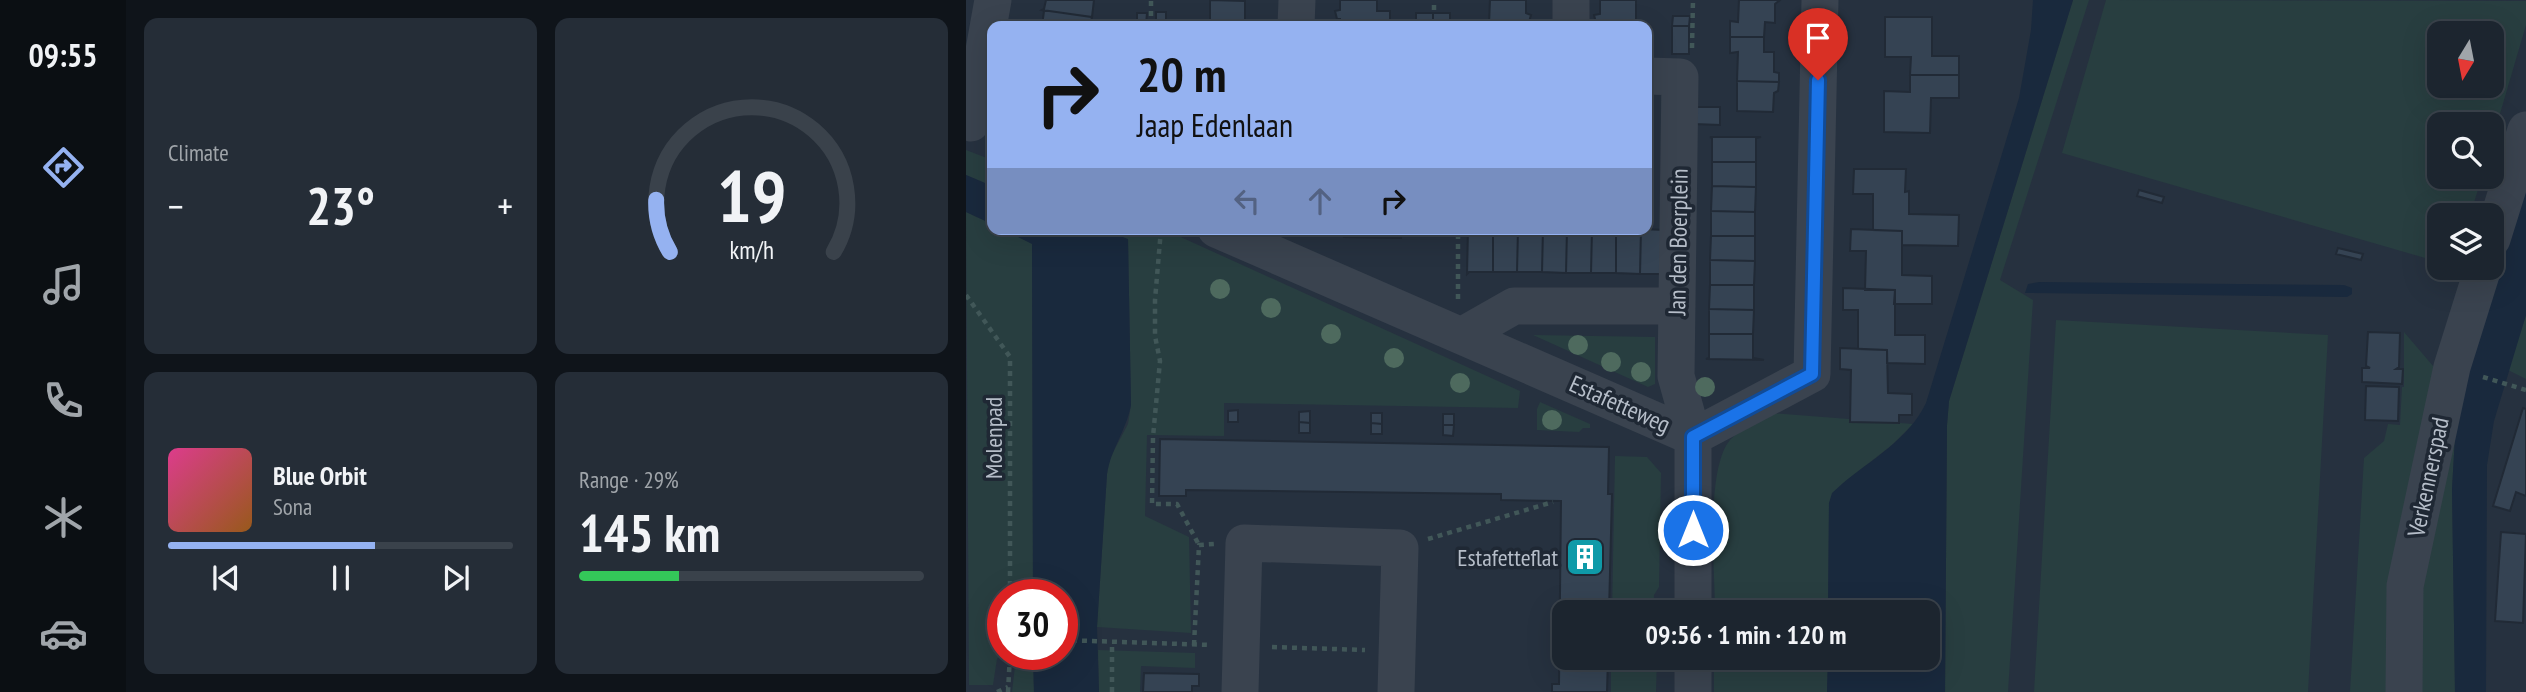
<!DOCTYPE html>
<html lang="en">
<head>
<meta charset="utf-8">
<style>
	:root { --surface:#1c252f; --page:#252d37; --text:#f1f3f6; --muted:#a0a5aa; --line:#3a424b; --accent:#95b2f1 }
	body { margin:0; font-family:"PT Sans Narrow",sans-serif; background:var(--page); color:var(--text); height:100vh; display:flex; flex-direction:column; font-size:26px; white-space:nowrap }
	* { box-sizing:border-box; margin:0 }
	p { font-size:23px; color:var(--muted) }
	.icon { flex:none; width:38px; height:38px; fill:none; stroke:currentColor; stroke-width:2; stroke-linecap:round; stroke-linejoin:round }
	.map { position:relative; flex:1; overflow:hidden }
	.details { display:flex; flex-direction:column; gap:18px; padding:18px; background:#0f141a; width:840px }
	.details>* { flex:none }
	.guide { position:absolute; left:21px; top:21px; width:665px; height:214px; border-radius:14px; box-shadow:0 7px 28px #0002,0 0 0 2px var(--line); background:#95b2f1; color:#111; overflow:hidden }
	.needle { width:46px; rotate:190deg }
	.tools { position:absolute; left:1461px; top:21px; display:grid; gap:14px }
	.tools a { display:grid; place-items:center; width:77px; height:77px; border-radius:14px; background:var(--surface); box-shadow:0 7px 28px #0002,0 0 0 2px var(--line); font-size:35px }
	.speed { position:absolute; left:21px; top:579px; display:flex; gap:14px; font-size:35px; font-weight:700; text-align:center }
	.speed>* { display:grid; place-content:center; width:91px; height:91px; border-radius:50%; background:var(--surface); box-shadow:0 7px 28px #0002,0 0 0 2px var(--line); line-height:1 }
	.speed .limit { border:10px solid #d22; background:#fff; color:#111 }
	.pin { position:absolute; display:grid; place-items:center; width:60px; height:60px; color:#fff; margin:-72px -30px; border-radius:50% 50% 50% 0; rotate:-45deg; box-shadow:0 0 7px #0007 }
	.pin .icon { rotate:45deg }
	.me { position:absolute; width:77px; margin:-38px; rotate:0deg; stroke-linejoin:round; filter:drop-shadow(0 0 5px #0008) }
	.turn { display:flex; align-items:center; gap:24px; height:147px; padding:0 35px; font-size:32px }
	.turn .icon { width:91px; height:91px; stroke-width:2.5 }
	.turn b { display:block; font-size:49px; line-height:60px }
	.lanes { display:flex; align-items:center; height:66px; padding:0 35px; background:#0003; justify-content:center; gap:35px; direction:ltr }
	.lanes .off { opacity:.35 }
	.big { font-size:52px; font-weight:600; line-height:1.1 }
	.details .card { flex:1; display:flex; flex-direction:column; justify-content:center; gap:10px; min-width:0; padding:0 24px; border-radius:14px; background:var(--page) }
	.details .dial { align-items:center; gap:0 }
	.dial svg { height:182px; overflow:visible; fill:none; stroke:var(--line); stroke-width:7; stroke-linecap:round; text-anchor:middle }
	.dial text { fill:var(--text); stroke:none }
	.song { display:flex; align-items:center; gap:21px }
	.cover { width:84px; height:84px; border-radius:10px; background:linear-gradient(135deg,hsl(330 70% 55%),hsl(30 70% 35%)) }
	.played { height:7px; border-radius:4px; background:linear-gradient(90deg,var(--accent) 60%,var(--line) 60%) }
	.keys { display:flex; justify-content:space-around; direction:ltr }
	.heat { display:flex; justify-content:space-between; align-items:center; font-size:38px; direction:ltr }
	.charge { height:10px; border-radius:5px; background:linear-gradient(90deg,#34c759 29%,var(--line) 0) }
	.details .tiles { flex:1; display:grid; gap:18px; grid-template-columns:repeat(2,1fr) }
	.trip { position:absolute; left:586px; top:600px; width:388px; height:70px; border-radius:14px; background:var(--surface); box-shadow:0 7px 28px #0002,0 0 0 2px var(--line); font-weight:600; line-height:70px; text-align:center }
	main { display:flex; flex:1; min-height:0 }
	.dock { display:flex; flex-direction:column; width:126px; justify-content:space-around; align-items:center; background:#0b0f13; color:var(--muted) }
	.dock .icon { width:49px; height:49px }
	.dock .active { color:var(--accent) }
	.dock b { font-size:32px; color:var(--text) }
	.map>svg:first-child { display:block }
</style>
</head>
<body>
<main>
<nav class="dock">
<b>09:55</b>
<svg class="icon active" aria-label="directions" viewBox="0 0 24 24"><path d="M12 3l9 9-9 9-9-9zM9 14v-3h6M13 9l2 2-2 2"/></svg>
<svg class="icon" aria-label="music" viewBox="0 0 24 24"><path d="M9 18V5l10-2v13"/><circle cx="6" cy="18" r="3"/><circle cx="16" cy="16" r="3"/></svg>
<svg class="icon" aria-label="phone" viewBox="0 0 24 24"><path d="M5 4h4l2 5-3 2q2 4 5 5l2-3 5 2v4C11 20 4 13 5 4z"/></svg>
<svg class="icon" aria-label="climate" viewBox="0 0 24 24"><path d="M12 3v18M4 7l16 10M4 17L20 7"/></svg>
<svg class="icon" aria-label="car" viewBox="0 0 24 24"><path d="M5 17H2v-5l4-1 3-4h7l3 4 3 1v5h-3M9 17h6M6 11h13"/><circle cx="7" cy="17" r="2"/><circle cx="17" cy="17" r="2"/></svg>
</nav>
<section class="details">
<div class="tiles">
<div class="card"><p>Climate</p>
<div class="heat"><a>−</a><b class="big">23°</b><a>+</a></div>
</div>
<div class="card dial"><svg viewBox="0 0 100 80">
<path d="M14 69A42 42 0 1 1 86 69"/>
<path d="M14 69A42 42 0 0 1 8 46" stroke="#95b2f1"/>
<text x="50" y="56" font-size="32" font-weight="700">19</text>
<text x="50" y="72" font-size="11">km/h</text>
</svg></div>
<div class="card">
<div class="song"><i class="cover"></i><div><b>Blue Orbit</b><p>Sona</p></div></div>
<div class="played"></div>
<div class="keys"><svg class="icon" aria-label="previous" viewBox="0 0 24 24"><path d="M18 5L8 12l10 7zM5 5v14"/></svg><svg class="icon" aria-label="pause" viewBox="0 0 24 24"><path d="M8 5v14M16 5v14"/></svg><svg class="icon" aria-label="next" viewBox="0 0 24 24"><path d="M6 5l10 7-10 7zM19 5v14"/></svg></div>
</div>
<div class="card"><p>Range · 29%</p><b class="big">145 km</b><div class="charge"></div></div>
</div>
</section>
<div class="map">
<svg width="1560" height="692" viewBox="0 0 1560 692">
	<rect width="100%" height="100%" fill="#26313f"/>
	<path fill="#283e40" fill-rule="evenodd" d="M1107,0H1123L1034,280L1067,300L1042,692H979L981,425L983,401Z
		M1140,0L1560,1V25L1526,141V124H1474V177H1516L1504,215H1474L1473,262L1096,153ZM1474,33H1526V86H1474Z
		M0,150L26,160V186L0,175Z
		M0,212L26,224V229H36L66,243L67,595H37V651L31,659L27,685H3Z
		M136,229H197L554,391L552,408L258,403V436L181,435L179,516L223,537L225,633L131,627L141,474L144,458L162,424L165,405L162,240Z
		M1560,315V379L1542,370Z
		M1090,320L1362,335L1342,692H1068Z
		M1438,332L1467,366L1478,387L1432,692H1384L1398,458L1418,441L1422,424L1434,425L1436,387H1438Z
		M567,335L689,337V384L682,387Z
		M574,402L624,424V428H617L613,432L571,430V409Z
		M805,413L947,424L926,445L876,484L863,503L862,612H749C749,572 739,470 764,440C774,429 792,421 805,413Z
		M1490,420L1486,489L1489,692H1444L1441,615Z
		M649,456L681,457L695,473L693,587L688,595L687,612H646Z
		M132,650L229,653V668L175,666L174,692H133Z
		M57,655H67L68,692H46L49,666Z
		M645,658H691L690,692H645Z
		M748,658H862L861,692H748Z"/>
	<path fill="#19293d" d="M1067,0H1107L983,401L981,425L979,692H861L862,658H962V612H862L863,503L866,493L876,484C906,459 943,439 960,403L1053,98L1065,30Z
		M1560,173V315L1528,421L1521,465L1520,692H1489L1486,489L1490,420L1496,378Z
		M0,175L26,186V224L0,212Z
		M36,229H136L162,239L165,405C160,431 145,449 141,474L131,627L133,692H68L67,655L96,654V595H67L66,244Z
		M1073,282L1378,285L1386,288V294L1381,297L1059,293L1062,284Z"/>
	<path fill="#354353" stroke="#212a36" stroke-width="2" d="M80,0H128L126,17L76,10L78,9Z
		M244,0L279,1V23L281,24H244Z
		M374,0H411V11H424V22L374,21V19H371L369,11L374,10Z
		M524,0H560V13L565,15L563,22L560,21V24H523Z
		M634,0H670V26L633,25L634,23H630L628,15L634,14Z
		M773,0H814L809,4V23L799,22L798,37H764V21L772,22Z
		M76,10L126,17L124,26H76L78,11Z
		M190,12H200V23L190,22Z
		M171,13H181L180,25L171,24Z
		M450,13H467V23H450Z
		M467,13H484V23H467Z
		M707,16H724L723,26H706Z
		M919,17H966V56H993V75H944L945,57H919Z
		M374,21L419,22V26H370Z
		M233,24H281V25L233,26Z
		M523,24H560V26H523Z
		M706,26H723V54H706Z
		M764,37H798V52H808V72L813,73V82L771,81L772,52L764,53Z
		M944,75H993V98H965L964,133L918,132V91L944,92Z
		M771,81L813,82L812,91L808,93L807,112L771,111Z
		M728,107H754V125L728,124Z
		M744,137H795L790,138V162H746V138Z
		M746,162H790V187L746,186Z
		M888,169H940L939,192L943,191V214L993,215L992,246L936,245V231L907,230V194H887Z
		M746,186L790,187L789,212L745,211Z
		M1173,190L1198,197L1196,203L1171,196Z
		M745,211L789,212V236H745Z
		M380,229H436L435,238L377,237L380,236Z
		M502,229H527V272H503L501,274Z
		M527,229H552L551,272H527Z
		M552,229H577L576,272H551Z
		M577,229H601L600,273L576,272Z
		M601,229H626L625,273H600Z
		M626,229H650V273H625Z
		M650,229H675L674,274L650,273Z
		M675,229L699,230L698,274H674Z
		M885,229L936,231V275L966,276V304H928L929,290H899L900,251H884Z
		M745,236H789V261L744,260Z
		M1372,248L1397,254L1395,260L1370,254Z
		M744,260L789,261L788,285H744Z
		M744,285H788V310L743,309Z
		M877,288L929,290V335H959V364L921,363V350L892,349V310H877Z
		M743,309L788,310L787,334H743Z
		M1402,332L1434,333L1433,367L1430,369H1437L1436,384L1396,382V368H1404L1400,366Z
		M743,334H787V358L798,360L740,359L743,358Z
		M874,348L921,350L922,393L946,394V415H933V423L884,422L885,370L874,369Z
		M1400,386L1433,387L1432,421L1399,420Z
		M1557,408L1560,409V496L1550,492L1544,511L1527,506Z
		M272,410V422H262V411Z
		M344,411V423L333,422V412Z
		M405,413H416V424L405,423Z
		M477,414H488V425H477Z
		M333,422L344,423V433H333Z
		M405,423L416,424V434H405Z
		M477,425H488L487,436L477,435Z
		M194,439L643,447L642,494H646L643,612H598V658H642L641,692H586V684H593L595,501L535,500V494L220,490V496H193Z
		M1535,532L1560,534L1557,623L1529,621Z
		M178,673L233,674V686H226V692H177Z"/>
	<g fill="none" stroke-linecap="round" stroke-linejoin="round">
		<path stroke="#415758" stroke-width="4.5" stroke-dasharray="5 5" stroke-linecap="butt" d="M468,10V0
			M185,26V0
			M726,48L727,0
			M195,229L189,300V336L194,361L187,437L186,504H211L233,545
			M0,295L44,357V595
			M492,299V229
			M1517,377L1560,390
			M462,539L587,502
			M96,640L245,645
			M228,645L233,545L248,544
			M306,647L399,650
			M31,692L42,687
			M42,692L44,654
			M146,692V642"/>
		<path stroke="#3a434f" stroke-width="37" d="M330,26L331,0
			M605,26V0
			M681,76L714,77L710,376L727,437L846,374L854,0
			M5,123L27,0
			M250,229L727,437V612
			M1526,239L1560,130
			M497,335L548,306H711
			M274,692L278,543L434,548L430,692
			M727,692V658
			M1438,692L1439,586L1486,367L1517,268"/>
	</g>
	<g fill="#4e6a5e">
		<circle cx="254" cy="289" r="10"/>
		<circle cx="305" cy="308" r="10"/>
		<circle cx="365" cy="334" r="10"/>
		<circle cx="612" cy="345" r="10"/>
		<circle cx="428" cy="358" r="10"/>
		<circle cx="645" cy="362" r="10"/>
		<circle cx="675" cy="372" r="10"/>
		<circle cx="494" cy="383" r="10"/>
		<circle cx="739" cy="387" r="10"/>
		<circle cx="586" cy="420" r="10"/>
	</g>
	<g fill="none" stroke-linecap="round" stroke-linejoin="round">
		<defs>
			<path id="route" d="M727,530V437L846,374L852,80"/>
		</defs>
		<use href="#route" stroke="#114b97" stroke-width="18"/>
		<use href="#route" stroke="#1a73e8" stroke-width="12"/>
	</g>
	<defs>
		<symbol id="building-square" viewBox="-11 -11 22 22"><rect x="-9" y="-9" width="18" height="18" rx="4" fill="#0f9aa8" stroke="#1f2834"/><path d="M-4-6H4V6H1V3H-1V6H-4ZM-2.5-4.3h1.7v1.8h-1.7ZM.8-4.3h1.7v1.8H.8ZM-2.5-1h1.7V.8h-1.7ZM.8-1h1.7V.8H.8Z" fill="#fff"/></symbol>
	</defs>
	<g fill-rule="evenodd">
		<use href="#building-square" x="597" y="535" width="44" height="44"/>
	</g>
	<g text-anchor="middle" dominant-baseline="central" stroke-width="7" stroke-linejoin="round" paint-order="stroke">
		<g font-size="24" fill="#b6bec9" stroke="#1f2834">
			<text transform="translate(712 242) rotate(-89)">Jan den Boerplein</text>
			<text transform="translate(654 404) rotate(24)">Estafetteweg</text>
			<text transform="translate(27 438) rotate(-90)">Molenpad</text>
			<text transform="translate(1462 477) rotate(-78)">Verkennerspad</text>
		</g>
		<g font-size="24" fill="#b6bec9" stroke="#1f2834" text-anchor="end">
			<text x="592" y="557">Estafetteflat</text>
		</g>
	</g>
</svg>
<div class="tools">
<a><svg class="needle" viewBox="-14 -14 28 28"><path d="M0-13l5 13h-10z" fill="#e53935"/><path d="M0 13l5-13h-10z" fill="#a0a5aa"/></svg></a>
<a><svg class="icon" aria-label="search" viewBox="0 0 24 24"><circle cx="10" cy="10" r="6"/><path d="M15 15l6 6"/></svg></a>
<a><svg class="icon" aria-label="layers" viewBox="0 0 24 24"><path d="M12 4l9 5-9 5-9-5zM3 14l9 5 9-5"/></svg></a>
</div>
<div class="speed"><div class="limit">30</div></div>
<div class="pin" style="left:852px;top:80px;background:#d93025"><svg class="icon" aria-label="arrive" viewBox="0 0 24 24"><path d="M6 21V4h12l-3 4 3 4H6"/></svg></div>
<svg class="me" style="left:727px;top:530px" viewBox="-20 -20 40 40"><circle r="17" fill="#1a73e8" stroke="#fff" stroke-width="3"/><path d="M0-11L8 9 0 5-8 9z" fill="#fff"/></svg>
<div class="trip">09:56 · 1 min · 120 m</div>
<div class="guide">
<div class="turn"><svg class="icon" aria-label="right" viewBox="0 0 24 24"><path d="M7 20v-9h11M14 6l5 5-5 5"/></svg><div><b>20 m</b>Jaap Edenlaan</div></div>
<div class="lanes"><svg class="icon off" aria-label="left" viewBox="0 0 24 24"><path d="M17 20v-9H6M10 6l-5 5 5 5"/></svg><svg class="icon off" aria-label="ahead" viewBox="0 0 24 24"><path d="M12 20V5M6 11l6-6 6 6"/></svg><svg class="icon" aria-label="right" viewBox="0 0 24 24"><path d="M7 20v-9h11M14 6l5 5-5 5"/></svg></div>
</div>
</div>
</main>
</body>
</html>
